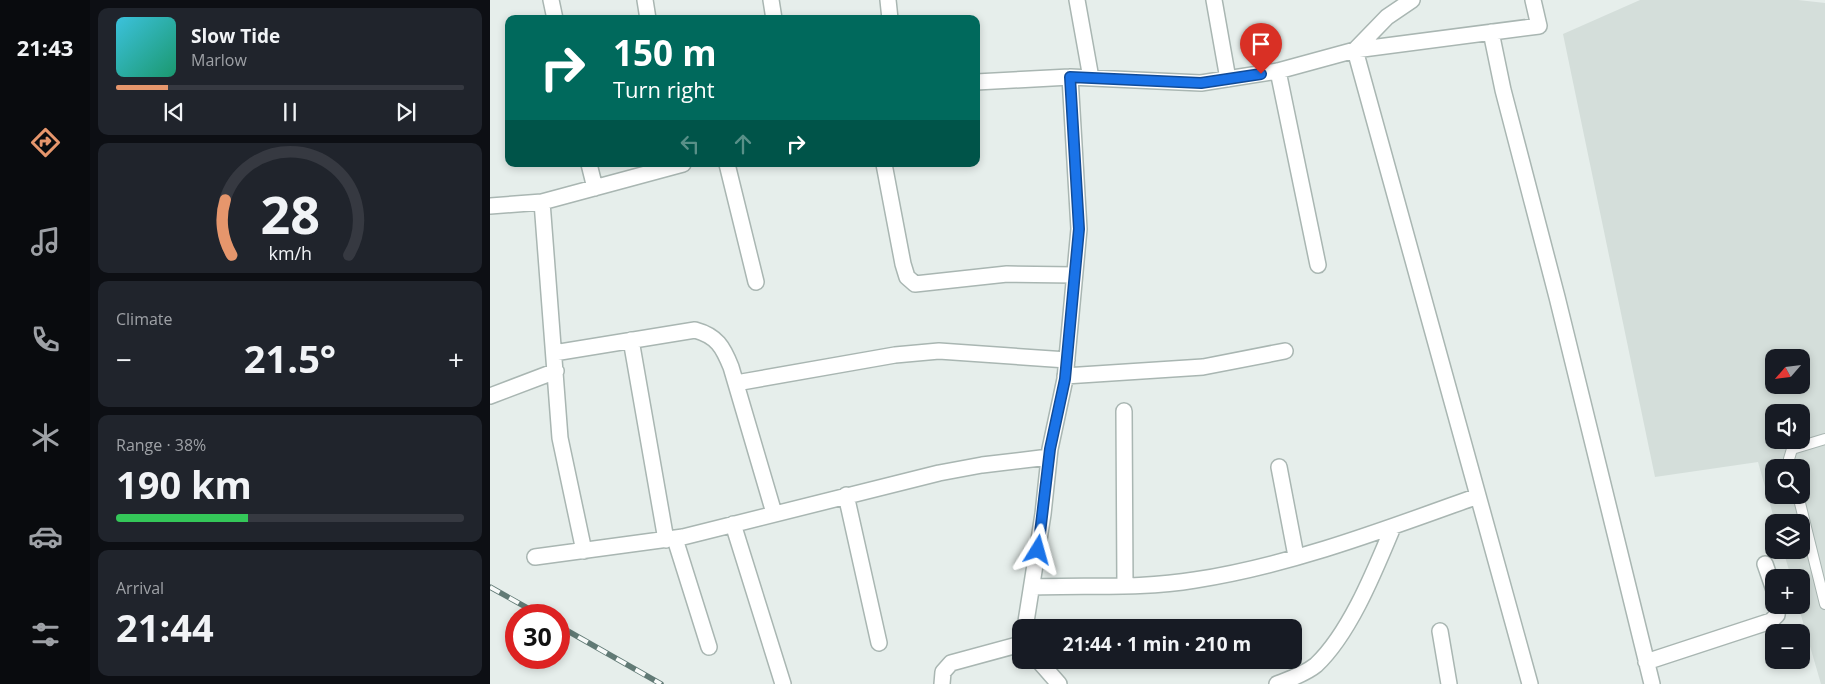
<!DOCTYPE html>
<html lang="en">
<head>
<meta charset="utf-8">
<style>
	:root { --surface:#171b24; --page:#20242c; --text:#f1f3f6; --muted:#9ea1a6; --line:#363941; --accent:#e6966c }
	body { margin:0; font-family:"Open Sans",sans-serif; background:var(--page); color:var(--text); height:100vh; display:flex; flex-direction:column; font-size:19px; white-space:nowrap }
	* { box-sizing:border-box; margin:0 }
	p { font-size:16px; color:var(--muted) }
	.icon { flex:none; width:28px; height:28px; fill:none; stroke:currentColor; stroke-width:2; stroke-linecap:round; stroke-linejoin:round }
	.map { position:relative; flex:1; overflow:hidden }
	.panel { display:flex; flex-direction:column; gap:8px; padding:8px; background:#0d0f14; width:400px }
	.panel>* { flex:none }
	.hud { position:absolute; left:15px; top:15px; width:475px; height:152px; border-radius:10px; box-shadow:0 2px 8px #0003; background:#00695c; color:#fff; overflow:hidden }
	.needle { width:32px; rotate:242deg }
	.controls { position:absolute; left:1275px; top:349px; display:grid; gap:10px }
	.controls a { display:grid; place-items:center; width:45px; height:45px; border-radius:10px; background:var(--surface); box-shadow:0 2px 8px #0003; font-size:25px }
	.speed { position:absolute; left:15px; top:604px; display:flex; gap:10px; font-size:25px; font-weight:700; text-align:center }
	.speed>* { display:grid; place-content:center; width:65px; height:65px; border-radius:50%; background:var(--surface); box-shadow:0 2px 8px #0003; line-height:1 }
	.speed .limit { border:8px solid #d22; background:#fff; color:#111 }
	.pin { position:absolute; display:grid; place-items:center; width:42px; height:42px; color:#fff; margin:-51px -21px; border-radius:50% 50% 50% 0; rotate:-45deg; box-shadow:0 0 5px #0007 }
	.pin .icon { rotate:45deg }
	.me { position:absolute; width:55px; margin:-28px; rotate:8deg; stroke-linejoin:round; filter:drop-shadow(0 0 4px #0008) }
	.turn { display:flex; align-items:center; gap:18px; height:105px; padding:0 25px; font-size:22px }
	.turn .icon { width:65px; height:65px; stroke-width:2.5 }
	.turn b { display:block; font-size:35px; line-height:42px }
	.lanes { display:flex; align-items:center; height:48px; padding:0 25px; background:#0003; justify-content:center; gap:25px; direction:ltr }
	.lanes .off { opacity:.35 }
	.big { font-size:38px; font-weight:700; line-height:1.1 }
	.panel .tile { flex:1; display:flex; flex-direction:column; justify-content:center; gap:8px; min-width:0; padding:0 18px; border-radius:10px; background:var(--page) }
	.panel .dial { align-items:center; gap:0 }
	.dial svg { height:130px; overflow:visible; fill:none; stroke:var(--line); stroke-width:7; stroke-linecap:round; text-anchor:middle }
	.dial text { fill:var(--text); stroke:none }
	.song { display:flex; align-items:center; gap:15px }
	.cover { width:60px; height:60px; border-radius:8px; background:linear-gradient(135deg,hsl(190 70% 55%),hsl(160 70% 35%)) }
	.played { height:5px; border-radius:2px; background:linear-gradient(90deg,var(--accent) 15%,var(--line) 15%) }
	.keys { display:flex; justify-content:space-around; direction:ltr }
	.heat { display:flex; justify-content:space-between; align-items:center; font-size:28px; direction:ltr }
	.charge { height:8px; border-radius:4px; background:linear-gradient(90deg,#34c759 38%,var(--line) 0) }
	.trip { position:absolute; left:522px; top:619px; width:290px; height:50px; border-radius:10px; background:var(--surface); box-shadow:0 2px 8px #0003; font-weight:700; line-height:50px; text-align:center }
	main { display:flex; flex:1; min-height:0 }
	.tabs { display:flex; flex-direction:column; width:90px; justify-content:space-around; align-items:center; background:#090b0e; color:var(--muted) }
	.tabs .icon { width:35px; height:35px }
	.tabs .selected { color:var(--accent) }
	.tabs b { font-size:22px; color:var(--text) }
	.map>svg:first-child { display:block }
</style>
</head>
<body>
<main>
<nav class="tabs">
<b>21:43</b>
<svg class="icon selected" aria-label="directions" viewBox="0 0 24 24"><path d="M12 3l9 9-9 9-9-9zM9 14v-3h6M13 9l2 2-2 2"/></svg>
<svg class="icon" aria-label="music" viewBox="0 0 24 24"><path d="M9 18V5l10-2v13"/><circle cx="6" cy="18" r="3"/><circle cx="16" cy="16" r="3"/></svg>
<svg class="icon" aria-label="phone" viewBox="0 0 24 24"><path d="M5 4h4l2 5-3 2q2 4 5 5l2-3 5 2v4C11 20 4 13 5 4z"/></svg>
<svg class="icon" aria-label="climate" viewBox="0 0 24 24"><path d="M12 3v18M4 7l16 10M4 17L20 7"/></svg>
<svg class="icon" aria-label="car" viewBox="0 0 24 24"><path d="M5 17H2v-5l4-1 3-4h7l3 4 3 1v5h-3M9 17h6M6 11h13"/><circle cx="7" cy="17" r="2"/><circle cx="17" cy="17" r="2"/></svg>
<svg class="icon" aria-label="filters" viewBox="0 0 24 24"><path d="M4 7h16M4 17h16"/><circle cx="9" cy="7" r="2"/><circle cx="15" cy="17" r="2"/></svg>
</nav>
<section class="panel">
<div class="tile">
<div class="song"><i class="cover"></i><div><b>Slow Tide</b><p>Marlow</p></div></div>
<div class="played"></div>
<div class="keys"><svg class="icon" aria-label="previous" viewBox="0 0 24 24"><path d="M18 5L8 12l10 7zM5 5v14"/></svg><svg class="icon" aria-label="pause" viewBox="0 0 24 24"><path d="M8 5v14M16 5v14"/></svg><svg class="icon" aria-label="next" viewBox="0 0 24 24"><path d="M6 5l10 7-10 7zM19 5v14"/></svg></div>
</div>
<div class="tile dial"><svg viewBox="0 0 100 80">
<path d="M14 69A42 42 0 1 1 86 69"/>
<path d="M14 69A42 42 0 0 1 10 35" stroke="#e6966c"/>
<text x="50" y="56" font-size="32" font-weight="700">28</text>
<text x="50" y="72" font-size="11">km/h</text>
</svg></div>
<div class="tile"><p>Climate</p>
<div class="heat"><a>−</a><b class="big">21.5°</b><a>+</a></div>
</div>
<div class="tile"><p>Range · 38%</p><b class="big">190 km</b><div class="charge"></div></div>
<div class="tile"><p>Arrival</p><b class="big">21:44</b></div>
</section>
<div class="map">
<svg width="1335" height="684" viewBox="0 0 1335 684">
	<rect width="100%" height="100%" fill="#e6eeeb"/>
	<path fill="#d4deda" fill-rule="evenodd" d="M1150,0H1308L1335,3V684H1331L1308,605H1311V578L1301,577L1293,550H1311V522H1285L1268,462L1165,477L1073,34ZM1284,358H1311V385H1284ZM1284,412H1311V440H1284ZM1284,468H1311V495H1284Z"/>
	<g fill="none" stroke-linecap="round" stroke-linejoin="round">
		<defs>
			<path id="service" d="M1301,468L1299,459L1302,449L1335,439
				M1308,495L1335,604"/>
			<path id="minor" d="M61,0L65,19
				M155,0L158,19
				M281,0L284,19
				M398,0L400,19
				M587,0L601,78
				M724,0L738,79
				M922,0L897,17L865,50L1040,684
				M1001,32L1013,90L1067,297L1162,684
				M788,71L828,265
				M486,82L580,77L711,83L788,71L865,50L1049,26L1043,0
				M99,164L105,188
				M237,164L266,282
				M394,164L413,264L417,277L425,284L517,274L584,275
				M52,202L70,438L94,551
				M0,206L52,202L193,164
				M141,340L176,540
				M64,353L205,330C227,336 233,347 241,367L284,513
				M575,376L713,367L795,351
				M246,383L405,355L449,351L577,360
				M0,396L66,371
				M634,411L635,586
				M789,467L806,556
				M356,495L389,643
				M243,524L293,684
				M185,539L219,647
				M45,557L193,537L449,473L492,465L559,457
				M1275,564L1284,590
				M543,587C597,585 651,589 705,580C802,565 896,529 988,496
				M535,628L553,514L560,449L575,379L589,229L580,77
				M950,631L959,684
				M548,660L569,684
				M1156,662L1281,621L1287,615L1288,605
				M452,684L453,672L461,663L531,644
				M787,684C800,679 815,674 826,665C860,633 885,570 903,527"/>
		</defs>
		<use href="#service" stroke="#a9b6b2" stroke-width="12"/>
		<use href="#minor" stroke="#a9b6b2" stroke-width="18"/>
		<use href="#service" stroke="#fff" stroke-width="10"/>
		<use href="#minor" stroke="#fff" stroke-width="15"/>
		<defs>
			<path id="rail" d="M0,587L50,615
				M69,626L171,684"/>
		</defs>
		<use href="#rail" stroke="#617a75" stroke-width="5.5"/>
		<use href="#rail" stroke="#f7faf9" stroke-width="4" stroke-dasharray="11" stroke-linecap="butt"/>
	</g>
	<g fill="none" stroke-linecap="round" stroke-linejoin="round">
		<defs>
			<path id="route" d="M548,550L560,449L575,379L589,229L580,77L711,83L771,74"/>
		</defs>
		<use href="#route" stroke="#114b97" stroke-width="12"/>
		<use href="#route" stroke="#1a73e8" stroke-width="9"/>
	</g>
</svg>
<div class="controls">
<a><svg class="needle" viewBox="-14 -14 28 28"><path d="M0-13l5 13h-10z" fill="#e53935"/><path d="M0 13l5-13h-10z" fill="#9ea1a6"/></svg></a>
<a><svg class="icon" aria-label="sound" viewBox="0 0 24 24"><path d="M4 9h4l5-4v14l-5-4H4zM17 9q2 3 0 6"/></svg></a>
<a><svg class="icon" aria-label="search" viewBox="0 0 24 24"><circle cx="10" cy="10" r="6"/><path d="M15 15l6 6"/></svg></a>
<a><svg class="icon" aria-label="layers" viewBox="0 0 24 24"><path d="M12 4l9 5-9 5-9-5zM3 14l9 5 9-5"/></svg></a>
<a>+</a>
<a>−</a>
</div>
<div class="speed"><div class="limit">30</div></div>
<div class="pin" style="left:771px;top:74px;background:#d93025"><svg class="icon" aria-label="arrive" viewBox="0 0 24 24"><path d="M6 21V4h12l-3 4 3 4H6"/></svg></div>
<svg class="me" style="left:548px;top:550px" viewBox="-20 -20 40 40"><path d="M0-17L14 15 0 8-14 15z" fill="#1a73e8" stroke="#fff" stroke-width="4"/></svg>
<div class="trip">21:44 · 1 min · 210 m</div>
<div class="hud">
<div class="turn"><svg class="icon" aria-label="right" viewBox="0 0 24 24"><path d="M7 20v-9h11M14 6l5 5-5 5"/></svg><div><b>150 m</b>Turn right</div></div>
<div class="lanes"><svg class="icon off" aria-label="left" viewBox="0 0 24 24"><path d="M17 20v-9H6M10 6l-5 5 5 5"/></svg><svg class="icon off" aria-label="ahead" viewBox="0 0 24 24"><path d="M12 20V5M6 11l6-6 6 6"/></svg><svg class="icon" aria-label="right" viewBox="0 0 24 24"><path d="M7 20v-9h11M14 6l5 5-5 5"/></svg></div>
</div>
</div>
</main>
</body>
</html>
